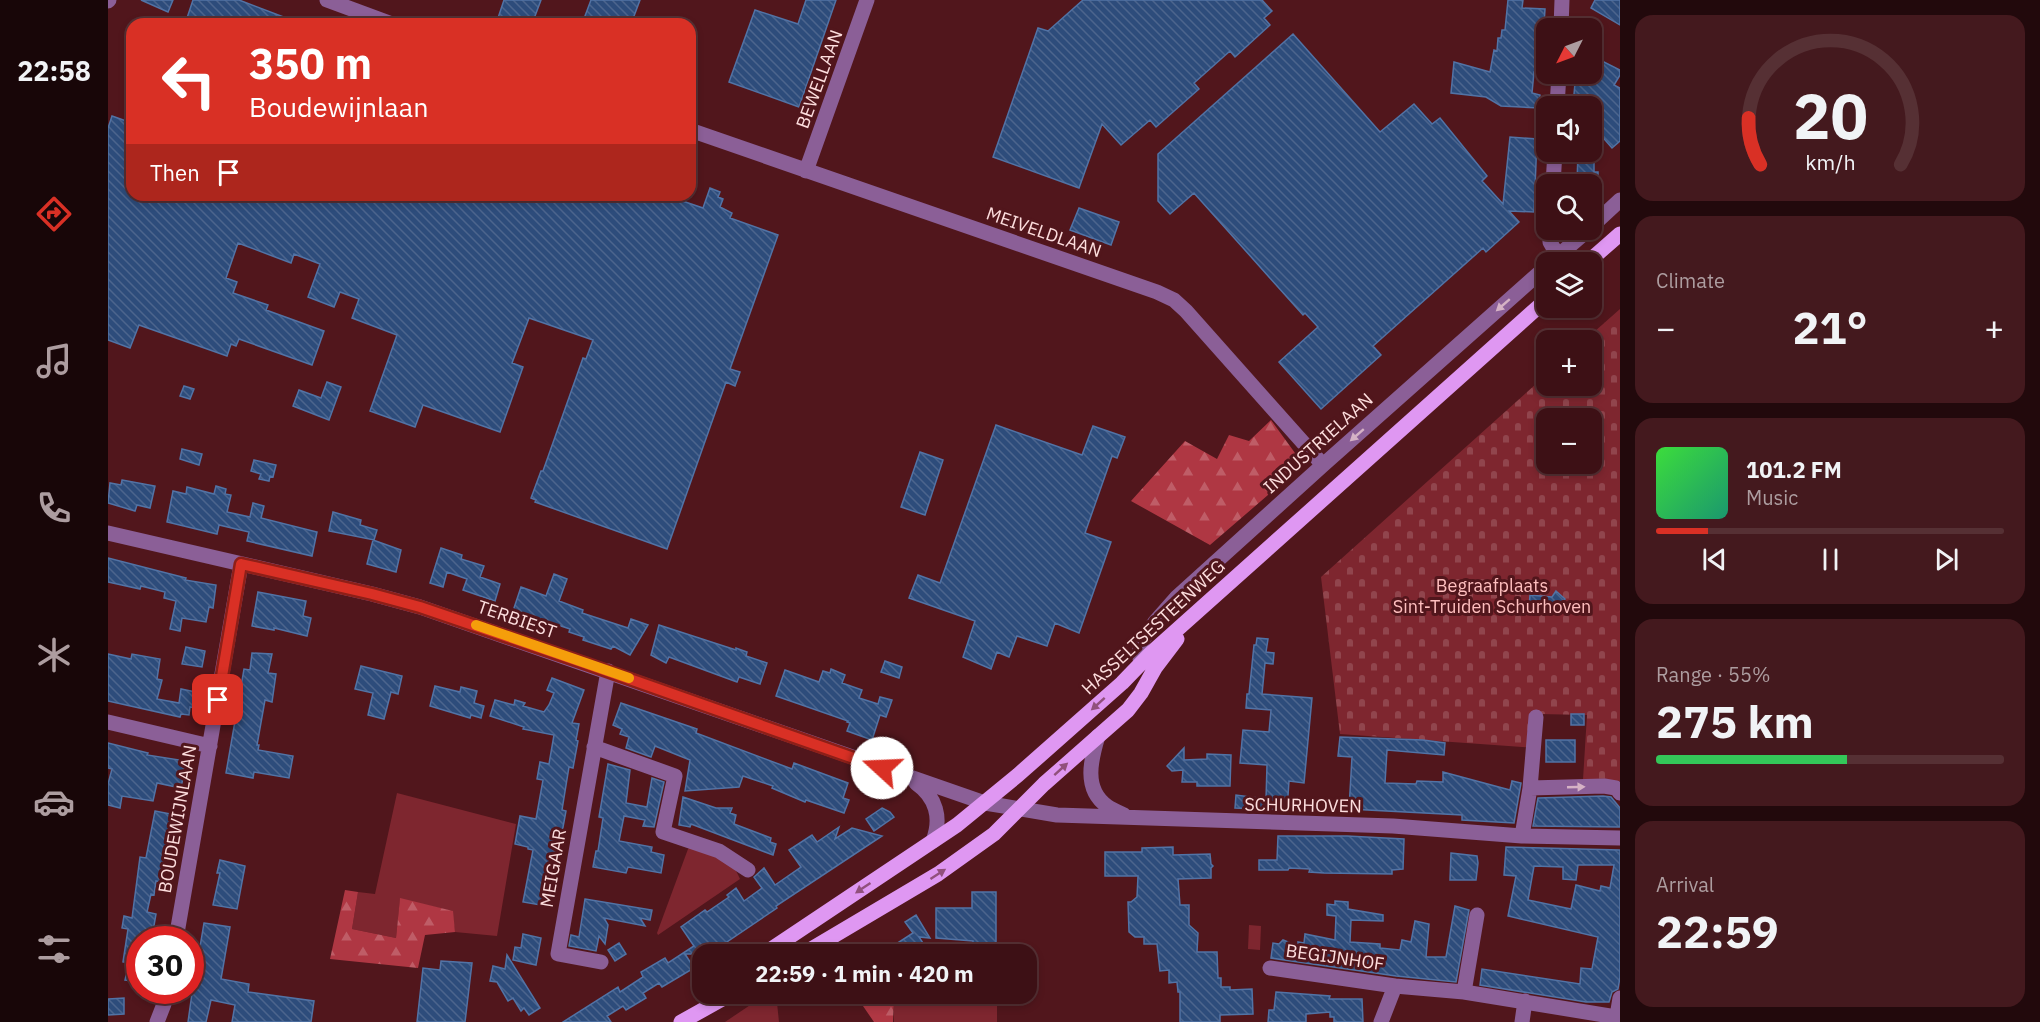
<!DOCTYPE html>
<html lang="en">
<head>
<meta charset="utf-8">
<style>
	:root { --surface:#3d1015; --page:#44191e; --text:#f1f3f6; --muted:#ad9da0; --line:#563034; --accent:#d93025 }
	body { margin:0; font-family:"IBM Plex Sans",sans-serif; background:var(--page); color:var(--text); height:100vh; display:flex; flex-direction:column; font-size:22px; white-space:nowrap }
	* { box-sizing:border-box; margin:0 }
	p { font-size:20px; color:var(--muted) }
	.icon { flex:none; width:33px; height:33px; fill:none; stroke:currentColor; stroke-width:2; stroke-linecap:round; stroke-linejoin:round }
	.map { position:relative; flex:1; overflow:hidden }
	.details { display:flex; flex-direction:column; gap:15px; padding:15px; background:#22090c; width:420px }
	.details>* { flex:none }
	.top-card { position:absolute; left:18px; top:18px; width:570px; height:183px; border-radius:18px; box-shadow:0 3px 9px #0003,0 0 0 2px var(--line); background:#d93025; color:#fff; overflow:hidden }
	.needle { width:39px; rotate:228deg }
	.fabs { position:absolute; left:1428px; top:18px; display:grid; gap:12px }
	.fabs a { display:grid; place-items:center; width:66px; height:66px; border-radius:12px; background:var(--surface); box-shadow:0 3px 9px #0003,0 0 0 2px var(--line); font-size:30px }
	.speed { position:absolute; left:18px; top:926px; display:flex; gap:12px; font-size:30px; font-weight:700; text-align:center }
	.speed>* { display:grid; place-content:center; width:78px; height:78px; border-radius:50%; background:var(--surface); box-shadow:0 3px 9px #0003,0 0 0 2px var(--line); line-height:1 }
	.speed .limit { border:9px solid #d22; background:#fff; color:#111 }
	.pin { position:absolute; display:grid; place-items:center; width:51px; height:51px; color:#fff; margin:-26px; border-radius:12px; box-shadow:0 3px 9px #0006 }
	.me { position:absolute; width:66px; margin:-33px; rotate:290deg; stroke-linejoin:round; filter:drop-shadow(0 0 4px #0008) }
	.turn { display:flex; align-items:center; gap:21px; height:126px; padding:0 24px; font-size:27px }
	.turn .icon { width:78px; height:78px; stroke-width:2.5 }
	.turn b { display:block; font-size:42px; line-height:51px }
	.then { display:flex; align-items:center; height:57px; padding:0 24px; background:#0003; gap:12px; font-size:22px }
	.big { font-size:45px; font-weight:700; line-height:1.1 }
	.details .widget { flex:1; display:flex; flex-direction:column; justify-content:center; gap:9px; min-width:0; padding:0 21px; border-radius:18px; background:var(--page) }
	.details .dial { align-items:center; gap:0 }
	.dial svg { height:156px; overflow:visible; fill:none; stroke:var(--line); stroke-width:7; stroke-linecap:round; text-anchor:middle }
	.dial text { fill:var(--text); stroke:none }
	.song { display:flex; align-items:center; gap:18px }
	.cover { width:72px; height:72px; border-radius:9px; background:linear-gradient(135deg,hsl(120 70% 55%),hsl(160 70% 35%)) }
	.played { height:6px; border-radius:3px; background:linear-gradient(90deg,var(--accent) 15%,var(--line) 15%) }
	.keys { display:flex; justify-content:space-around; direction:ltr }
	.heat { display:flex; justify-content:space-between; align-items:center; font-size:33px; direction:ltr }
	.charge { height:9px; border-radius:4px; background:linear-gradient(90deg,#34c759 55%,var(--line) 0) }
	.trip { position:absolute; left:584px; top:944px; width:345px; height:60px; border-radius:18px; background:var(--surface); box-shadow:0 3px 9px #0003,0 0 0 2px var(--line); font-weight:700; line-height:60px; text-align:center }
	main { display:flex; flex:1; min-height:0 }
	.tabs { display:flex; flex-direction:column; width:108px; justify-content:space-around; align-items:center; background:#180608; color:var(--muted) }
	.tabs .icon { width:42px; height:42px }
	.tabs .selected { color:var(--accent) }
	.tabs b { font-size:27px; color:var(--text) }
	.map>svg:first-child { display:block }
</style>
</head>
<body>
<main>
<nav class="tabs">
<b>22:58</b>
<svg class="icon selected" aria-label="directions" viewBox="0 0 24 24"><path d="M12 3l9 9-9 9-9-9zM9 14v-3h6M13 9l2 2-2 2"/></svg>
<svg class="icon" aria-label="music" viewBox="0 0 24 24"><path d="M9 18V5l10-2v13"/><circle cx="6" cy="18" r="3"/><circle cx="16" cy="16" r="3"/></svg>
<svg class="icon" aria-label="phone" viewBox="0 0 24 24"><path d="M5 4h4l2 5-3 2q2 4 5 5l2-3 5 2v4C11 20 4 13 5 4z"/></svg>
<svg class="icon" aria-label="climate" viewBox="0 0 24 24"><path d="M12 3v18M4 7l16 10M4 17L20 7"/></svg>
<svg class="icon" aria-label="car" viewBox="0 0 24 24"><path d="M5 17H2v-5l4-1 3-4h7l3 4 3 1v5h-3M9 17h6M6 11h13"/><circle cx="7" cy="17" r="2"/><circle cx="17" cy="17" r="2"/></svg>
<svg class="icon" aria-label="filters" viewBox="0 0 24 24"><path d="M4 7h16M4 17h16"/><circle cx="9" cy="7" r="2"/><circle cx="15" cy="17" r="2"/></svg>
</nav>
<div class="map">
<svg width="1512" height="1022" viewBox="0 0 1512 1022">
	<defs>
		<pattern id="forest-firs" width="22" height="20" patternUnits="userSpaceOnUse" patternTransform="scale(1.5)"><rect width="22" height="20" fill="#af3743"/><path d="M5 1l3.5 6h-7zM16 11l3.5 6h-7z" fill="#bf5d67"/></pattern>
		<pattern id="cemetery-stones" width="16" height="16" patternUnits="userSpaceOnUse" patternTransform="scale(1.5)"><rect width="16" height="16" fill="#7e262f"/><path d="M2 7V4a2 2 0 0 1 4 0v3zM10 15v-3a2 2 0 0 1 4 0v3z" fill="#91454d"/></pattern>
		<pattern id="building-back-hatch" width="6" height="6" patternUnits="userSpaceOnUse" patternTransform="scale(1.5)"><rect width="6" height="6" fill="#2d4c7b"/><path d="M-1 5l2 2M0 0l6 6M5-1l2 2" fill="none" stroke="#4c658d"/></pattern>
	</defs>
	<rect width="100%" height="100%" fill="#51161c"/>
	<path fill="#7e262f" d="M289,793L408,824L389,936L347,932L344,911L292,899L288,938L244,929L250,892L267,894Z
		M583,846C602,852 625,859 632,879L550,935L549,933L580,849Z
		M1141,925L1153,926L1152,950L1140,949Z
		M660,993H668L671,1022H617Z
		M889,997V1022H786V1001L820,998Z"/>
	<path fill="url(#forest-firs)" d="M1163,420L1187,453L1189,470L1102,545L1023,501L1077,441L1109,459L1121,435L1141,441Z
		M237,890L250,892L244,929L288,938L292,898L345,911L347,932L317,935L310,968L222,959Z
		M786,1001L785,1022H766L755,1006Z"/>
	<path fill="url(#cemetery-stones)" fill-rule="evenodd" d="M1512,309V781L1475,780L1479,715L1432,714L1430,748L1232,734L1213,577L1438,375V386H1484V340H1477ZM1438,418H1484V464H1438Z"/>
	<path fill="url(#building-back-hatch)" stroke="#5273a5" stroke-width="1.5" fill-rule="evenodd" d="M33,0H65L60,12Z
		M85,0H131L194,24H77Z
		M396,0H433L424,24H388Z
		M483,0H532L523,24H474Z
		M698,0H728L691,107L621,82L647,10L690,24Z
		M975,0H1154L1164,11L1156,18L1162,25L1127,57L1122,51L1086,83L1091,89L1048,127L1042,120L1013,145L994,124L971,188L885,157L930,28L940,31Z
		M1400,0H1415L1414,8L1437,9L1433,72H1426L1424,93L1432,95L1431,108L1393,106L1378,97L1343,93L1346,62L1382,72L1386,50L1389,51L1390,38H1393L1394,30H1397Z
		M1487,0H1512V25L1483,8Z
		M1185,34L1272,132L1306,104L1324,124L1332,118L1379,176L1374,181L1395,204L1402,137L1429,139L1426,212L1401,211L1411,222L1378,252L1375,248L1265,346L1273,355L1213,409L1171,362L1210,327L1197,313L1195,315L1086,193L1062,214L1050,201V154Z
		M1484,56L1512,70V75L1506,85L1512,88V141L1504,148L1484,125V106H1465L1467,83L1484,84Z
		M4,116L24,123V195H557L595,208L602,188L612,192L610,197L615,199L612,207L624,213L622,218L670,235L622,369L632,372L627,386L618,382L559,549L427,502L428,500L423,498L433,471H435L475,358L478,359L485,340L421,318L404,363L415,367L392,432L315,405L307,427L262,411L289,335L244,318L251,299L232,292L226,307L200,297L212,264L186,254L183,263L130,243L118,278L129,282L125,293L160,305L158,310L216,331L204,365L131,339L128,346L123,344L119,356L31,325L22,348L0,340V128Z
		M1470,152H1486V172H1490V184H1469Z
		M971,208L1011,222L1003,245L962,230Z
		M219,382L233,387L221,420L185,406L191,390L213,398Z
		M76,386L86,389L82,399L72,396Z
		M888,425L974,455L985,426L1017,437L1009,458L1004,456L977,533L1003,542L971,633L947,623L939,646L909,636L901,657L889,652L883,669L855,657L867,621L801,598L810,575L832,583Z
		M74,449L94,454L91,465L72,459Z
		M812,452L835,460L817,515L793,507Z
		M146,460L168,465L165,477L162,476L161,481L151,479L153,474L143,471Z
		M14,480L47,486L42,508L29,505L27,511L0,503L2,483L13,485Z
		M108,486L118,489L117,494L123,495L119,512L142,517L145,503L156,506L153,518L209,532L204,556L139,541L141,532L111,525L109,534L59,522L65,491L78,494L79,487L106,494Z
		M225,512L253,520L252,525L269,530L266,540L221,531Z
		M265,540L293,550L288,572L259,564Z
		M333,548L354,555L353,559L376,566L372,577L392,584L387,601L355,590L359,579L339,572L335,587L322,583Z
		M0,558L78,578L77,580L108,585L105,608L101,607L98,622L74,618L72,631L62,629L68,601L56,598L57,592L33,586L32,589L0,582Z
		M446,574L459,579L451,601L475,610L474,613L520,628L523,619L540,625L522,655L505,646L503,649L475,640L476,637L461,632L462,629L432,619L430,623L404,614L413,587L438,596Z
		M1448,591L1457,599L1448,609H1421L1422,595L1444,597Z
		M150,592L198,601L195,616L203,618L199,636L166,628V630L144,626Z
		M551,625L628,650V648L639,652L638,656L659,663L652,684L631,677L629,682L561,657L558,663L543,655Z
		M1149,638L1160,639L1158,652L1166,653L1165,664L1157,663L1154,694L1204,698L1196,783L1181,781L1179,810L1127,808L1128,795L1158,799L1159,765L1132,763L1135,730L1161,732L1163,710L1138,708L1139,694H1141L1146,645H1148Z
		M78,647L97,651L94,667L74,664Z
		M144,653L164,654L160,673L168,674L164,702L157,700L149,745H151L150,750L185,756L181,778L146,772L145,778L118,773L136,669L142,670Z
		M0,654L23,659L24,654L52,659L49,679L54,680L49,699L71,703L73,689L88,692L87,708L82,707L81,715L73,714L72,717L0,701Z
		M777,661L794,667L791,678L773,672Z
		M253,666L294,676L290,694L283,692L276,719L260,715L265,693L247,689Z
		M723,669L737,675L734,683L754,690L751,698L770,704L772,697L784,700L778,717L772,715L764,740L739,731L742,723L739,722L740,721L668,696L677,670L711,682L715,671L722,673Z
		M444,678L476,690L464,723L471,724L468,740L470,741L465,768L461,767L454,810L458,811L453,838L450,837L438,906L415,902L425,850L420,849V847L407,844L412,816L428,819L435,780L429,779L432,762L441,764L446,735L415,729L416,727L382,716L387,700L406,705L407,700L417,703L415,706L436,712L441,705L446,693L439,690Z
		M327,686L352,692L353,687L369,691L366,703L376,706L373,718L363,715L362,718L322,706Z
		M513,703L589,729L588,733L684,769L686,763L740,783L735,798L741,800L736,813L698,800L697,802L664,788L665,786L635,776L631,787L577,791L582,760L547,746L543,757L518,748L521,737L512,734L514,729L505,725Z
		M1463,714H1476V725H1463Z
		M1232,737L1315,740L1337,743L1336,755L1279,750L1277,783L1308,784L1309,781L1335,782V772L1402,790L1404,781L1413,783L1406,823L1354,820V815L1241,809L1244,757L1230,756Z
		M1438,740H1467V762H1438Z
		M0,743L40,753L39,755L78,761L73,788L49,783L45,801L14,796L12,808L0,805V784L4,769L0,768Z
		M1076,748V760L1099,759V754L1123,755L1122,786H1089V782H1074L1075,770L1064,771L1059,766Z
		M500,764L522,770L518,803L539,807L544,778L556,782L546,827L535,826L537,820L516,816L511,841L544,847L543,852L556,855L553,873L520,867L518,873L485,867L488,851H490L495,818L491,817Z
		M1495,796L1503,797L1512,808V827L1425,826L1430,798Z
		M575,797L608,808H624L622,813L628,815L626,824L663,838L662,842L668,844L665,855L583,824L582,827L571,825Z
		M774,808L782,812L786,817L766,831L758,819Z
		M47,811L63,814V816H66L61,845L58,844L53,882L48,881L46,895L43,894L39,912L48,914L44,937L32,935V982L17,980L21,963L15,962L20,929L14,928L16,916L24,918L32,857L38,858Z
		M731,827L727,839L744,828L774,836L668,906L669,908L601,954H577L586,968L554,987L551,983L535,993L538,998L518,1010L515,1006L499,1016L503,1022H455L510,987L512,992L535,977L533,972L557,958L560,963L586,946L573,927L597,910L599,912L621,897L619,895L628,888L636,901L654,888L646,877L656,868L667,885L693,867L681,850L704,835L709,842Z
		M1170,836H1239L1296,839L1295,869L1284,870V874L1216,873L1201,872L1202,869L1181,868L1180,870H1151V860H1169Z
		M1065,847V855L1102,854L1103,864L1105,866L1103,868V878L1070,879L1072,905H1081V925L1090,933L1089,952H1109L1110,978H1113V987H1122V990L1144,989L1145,1014L1112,1015V1022H1072V992H1070L1069,982L1061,983V970L1052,971L1049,944H1036V937H1027L1021,932L1020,902H1023L1029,897L1030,876H997V852H1034V848Z
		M1398,847L1512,850V977L1510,989L1504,992L1501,1002H1478L1372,985L1374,969L1472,984L1473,968L1484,969L1490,937L1400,916L1408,876L1396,875ZM1470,865H1506L1502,888L1493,886L1492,891L1468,885L1463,909L1420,900L1426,866L1455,867V879L1468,880Z
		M1343,853L1369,856L1370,863L1368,880H1342Z
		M112,860L137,866L129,909L105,905L112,873H109Z
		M864,892H888V954H865V941L828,938V908H864Z
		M477,899L544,910L542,920L532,918L537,926L496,918L500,925L497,944L491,936L488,951L461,946L463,935L471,937Z
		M1227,901L1240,902V909L1275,915V921L1243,920L1242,942L1272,944V948L1292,950L1294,940L1303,942L1307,921L1321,924L1318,957H1338L1347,906L1361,910L1348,982L1288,976L1163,958L1165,943L1171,944L1175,940L1190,946V942L1196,943L1197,934L1227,940L1228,916L1219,915V904L1227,905Z
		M808,915L822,938L811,937L822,954H780L790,947L788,944L805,933L797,922Z
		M96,923L122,927L113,979L141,984L140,992L206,1001L203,1022H124L127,1005L103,1000L98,1022H80L87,972H90L95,953H91Z
		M415,934L433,938L428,965L405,960L407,947L413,948Z
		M511,943L518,954L507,961L500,950Z
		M399,955L432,1008L421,1015L416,1008L413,1011L405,998L400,1001L389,982L382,981L385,966L397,969Z
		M333,961L364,963L357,1022H309L315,968L332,970Z
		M1168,992L1222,996L1221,999H1254L1255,1022H1226V1017H1222V1012L1198,1014V1022H1160L1161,1010H1166Z
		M16,998V1014L0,1015V999Z"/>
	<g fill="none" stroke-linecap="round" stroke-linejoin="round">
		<path stroke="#8b5f97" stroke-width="15" d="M219,0L284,24
			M0,1L1,0
			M1453,28L1454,0
			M1449,106L1451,74
			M582,130L1049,292L1066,300L1078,311L1215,465
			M698,171L759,0
			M1445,184L1447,152
			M1484,226L1512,200
			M1442,230V242L1450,256
			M1443,262L1480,230
			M0,533L264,594L312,607L877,803L949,815L1285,826L1414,836L1512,838
			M1033,663L1031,653L1034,641L1047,622L1069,597L1215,465L1438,267
			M0,722L102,746
			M990,736C983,759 975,789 999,806C1004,810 1011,812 1016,815
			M486,747L567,776L555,832L611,851L640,870
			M808,783C828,797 834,818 825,841
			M1422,788L1496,786L1508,788L1512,793
			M1414,836L1422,788L1428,717
			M68,939L133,564
			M493,962L450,954L500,671
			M1162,968L1287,986
			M1356,992L1369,915
			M49,1022L56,1004L59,990
			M1273,1022L1287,986L1356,992L1508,1017
			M1414,1022L1417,1001
			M1508,1022L1512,998"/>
		<path stroke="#df97f2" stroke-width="15" d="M1480,262L1512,234
			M656,954L849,825L910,775L1014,683L1043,653L1438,300
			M695,954L830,874L886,834L936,784L1020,710L1033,693L1047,668L1069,639
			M573,1022L625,993"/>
	</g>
	<defs><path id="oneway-solid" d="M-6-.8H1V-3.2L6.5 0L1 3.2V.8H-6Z" transform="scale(1.5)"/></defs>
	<g fill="#d5b2c5">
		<use href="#oneway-solid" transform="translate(1395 305) rotate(139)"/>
		<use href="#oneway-solid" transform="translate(1249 435) rotate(139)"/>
		<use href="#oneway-solid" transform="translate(1468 787) rotate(-2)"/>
	</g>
	<g fill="#91507c">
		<use href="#oneway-solid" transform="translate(990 704) rotate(138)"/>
		<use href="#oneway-solid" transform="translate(953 769) rotate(-42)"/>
		<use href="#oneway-solid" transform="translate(830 874) rotate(-33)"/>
		<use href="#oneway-solid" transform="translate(755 888) rotate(146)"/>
	</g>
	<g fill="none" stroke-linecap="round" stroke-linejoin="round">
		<defs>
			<path id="route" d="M110,700L133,564L264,594L312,607L479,664L774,768"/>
		</defs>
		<use href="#route" stroke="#8d1f18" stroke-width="15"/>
		<use href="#route" stroke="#d93025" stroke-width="10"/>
		<path stroke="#f59e0b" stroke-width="10" d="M368,625L521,678"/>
	</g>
	<g text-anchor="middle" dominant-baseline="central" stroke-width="6" stroke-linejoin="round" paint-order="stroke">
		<g font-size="18" fill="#fddede" stroke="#51161c">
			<text transform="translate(711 79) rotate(-70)">BEWELLAAN</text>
			<text transform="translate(936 232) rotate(19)">MEIVELDLAAN</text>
			<text transform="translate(1210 443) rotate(-42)">INDUSTRIELAAN</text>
			<text transform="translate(409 619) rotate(19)">TERBIEST</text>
			<text transform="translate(1045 627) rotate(-43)">HASSELTSESTEENWEG</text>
			<text transform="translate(1195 805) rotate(1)">SCHURHOVEN</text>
			<text transform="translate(69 819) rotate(-80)">BOUDEWIJNLAAN</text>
			<text transform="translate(445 868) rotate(-80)">MEIGAAR</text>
			<text transform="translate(1227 957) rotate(8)">BEGIJNHOF</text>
		</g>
		<g font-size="18" fill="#ffbfbf" stroke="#51161c">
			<text x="1384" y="585">Begraafplaats<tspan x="1384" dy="21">Sint-Truiden Schurhoven</tspan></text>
		</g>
	</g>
</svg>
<div class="fabs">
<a><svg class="needle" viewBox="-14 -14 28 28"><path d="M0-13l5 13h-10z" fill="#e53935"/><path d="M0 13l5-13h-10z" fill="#ad9da0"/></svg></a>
<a><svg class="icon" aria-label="sound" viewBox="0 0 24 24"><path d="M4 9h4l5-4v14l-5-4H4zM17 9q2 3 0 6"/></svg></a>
<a><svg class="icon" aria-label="search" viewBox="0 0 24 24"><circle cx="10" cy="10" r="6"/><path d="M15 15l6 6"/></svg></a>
<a><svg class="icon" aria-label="layers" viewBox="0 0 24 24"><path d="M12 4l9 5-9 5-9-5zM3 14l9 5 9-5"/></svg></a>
<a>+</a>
<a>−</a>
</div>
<div class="speed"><div class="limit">30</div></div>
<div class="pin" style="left:110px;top:700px;background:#d93025"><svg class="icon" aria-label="arrive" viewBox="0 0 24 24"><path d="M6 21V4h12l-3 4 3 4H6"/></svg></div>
<svg class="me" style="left:774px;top:768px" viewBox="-20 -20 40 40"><circle r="19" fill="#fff"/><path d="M0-13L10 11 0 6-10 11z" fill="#d93025"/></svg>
<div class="trip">22:59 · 1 min · 420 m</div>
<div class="top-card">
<div class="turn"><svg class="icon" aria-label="left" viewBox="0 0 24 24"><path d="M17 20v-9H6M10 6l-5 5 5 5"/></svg><div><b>350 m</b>Boudewijnlaan</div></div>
<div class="then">Then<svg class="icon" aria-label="arrive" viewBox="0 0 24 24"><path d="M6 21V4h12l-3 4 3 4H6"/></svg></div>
</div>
</div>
<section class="details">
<div class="widget dial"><svg viewBox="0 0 100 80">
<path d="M14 69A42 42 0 1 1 86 69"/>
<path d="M14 69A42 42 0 0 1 8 45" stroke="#d93025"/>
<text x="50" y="56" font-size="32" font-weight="700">20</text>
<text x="50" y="72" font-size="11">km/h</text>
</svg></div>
<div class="widget"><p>Climate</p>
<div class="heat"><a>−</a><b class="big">21°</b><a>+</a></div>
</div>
<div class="widget">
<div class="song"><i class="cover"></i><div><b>101.2 FM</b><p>Music</p></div></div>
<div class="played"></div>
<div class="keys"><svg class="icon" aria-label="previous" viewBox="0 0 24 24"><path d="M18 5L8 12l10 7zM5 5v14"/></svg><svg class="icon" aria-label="pause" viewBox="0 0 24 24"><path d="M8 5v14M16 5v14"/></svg><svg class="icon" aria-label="next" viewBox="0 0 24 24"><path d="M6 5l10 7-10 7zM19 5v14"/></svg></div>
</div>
<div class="widget"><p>Range · 55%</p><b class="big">275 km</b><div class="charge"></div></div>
<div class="widget"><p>Arrival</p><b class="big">22:59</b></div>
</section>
</main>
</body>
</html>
